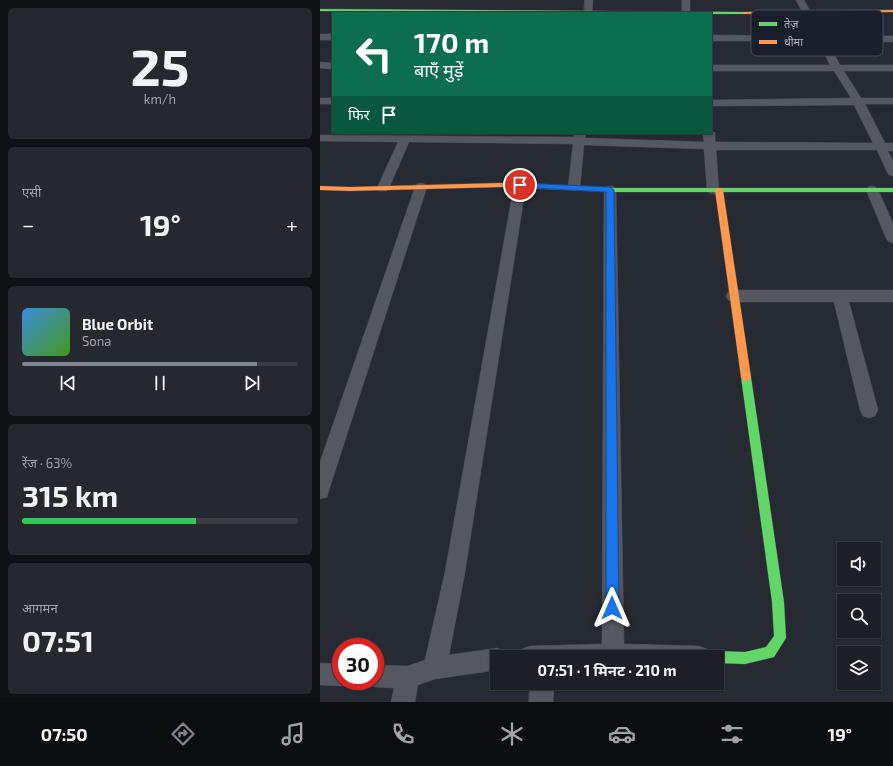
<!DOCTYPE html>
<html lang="hi">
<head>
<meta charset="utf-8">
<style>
	:root { --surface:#1c2026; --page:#25282e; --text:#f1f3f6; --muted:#a0a3a7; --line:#3a3e43; --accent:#7e8492 }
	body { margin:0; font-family:"Exo 2","Noto Sans Devanagari",sans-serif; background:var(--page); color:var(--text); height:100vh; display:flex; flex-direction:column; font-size:15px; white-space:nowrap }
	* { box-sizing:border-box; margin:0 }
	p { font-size:13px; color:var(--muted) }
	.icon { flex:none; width:22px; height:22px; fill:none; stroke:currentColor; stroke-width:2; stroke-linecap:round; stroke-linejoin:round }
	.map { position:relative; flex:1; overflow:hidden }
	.drawer { display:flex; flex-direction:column; gap:8px; padding:8px; background:#0f1215; width:320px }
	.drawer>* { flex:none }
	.hud { position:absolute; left:12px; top:12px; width:380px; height:122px; border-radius:0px; box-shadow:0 1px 3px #0004,0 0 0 1px var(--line); background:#0b6e4f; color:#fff; overflow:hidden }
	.tools { position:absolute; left:517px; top:542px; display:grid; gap:8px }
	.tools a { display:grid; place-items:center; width:44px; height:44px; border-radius:0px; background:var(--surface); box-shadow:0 1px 3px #0004,0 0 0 1px var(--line); font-size:20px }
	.speed { position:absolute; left:12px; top:638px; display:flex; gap:8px; font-size:20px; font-weight:700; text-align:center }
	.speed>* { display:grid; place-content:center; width:52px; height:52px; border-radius:50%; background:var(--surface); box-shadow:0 1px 3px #0004,0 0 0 1px var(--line); line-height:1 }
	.speed .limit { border:6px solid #d22; background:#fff; color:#111 }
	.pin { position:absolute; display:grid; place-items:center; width:34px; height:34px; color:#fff; margin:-17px; border:2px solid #fff; border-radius:50%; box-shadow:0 1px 4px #0007 }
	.me { position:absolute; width:44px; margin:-22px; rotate:0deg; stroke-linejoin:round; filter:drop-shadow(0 0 3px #0008) }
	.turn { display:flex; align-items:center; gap:14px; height:84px; padding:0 16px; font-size:18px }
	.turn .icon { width:52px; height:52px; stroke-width:2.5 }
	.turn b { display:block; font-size:28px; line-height:34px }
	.then { display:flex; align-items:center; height:38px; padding:0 16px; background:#0003; gap:8px; font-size:15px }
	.big { font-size:30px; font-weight:700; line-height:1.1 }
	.drawer .card { flex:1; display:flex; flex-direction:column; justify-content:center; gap:6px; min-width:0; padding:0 14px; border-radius:6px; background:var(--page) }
	.drawer .dial { align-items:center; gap:0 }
	.dial b { font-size:52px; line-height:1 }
	.song { display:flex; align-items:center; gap:12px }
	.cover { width:48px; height:48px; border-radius:6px; background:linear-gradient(135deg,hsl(210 70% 55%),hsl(100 70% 35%)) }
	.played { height:4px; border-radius:2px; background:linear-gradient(90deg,var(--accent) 85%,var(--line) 85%) }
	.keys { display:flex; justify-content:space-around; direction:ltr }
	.heat { display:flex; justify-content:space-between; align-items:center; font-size:22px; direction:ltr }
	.charge { height:6px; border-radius:3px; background:linear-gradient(90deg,#34c759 63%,var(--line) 0) }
	.trip { position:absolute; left:170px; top:650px; width:234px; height:40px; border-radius:0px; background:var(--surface); box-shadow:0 1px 3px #0004,0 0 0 1px var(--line); font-weight:700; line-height:40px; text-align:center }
	.tab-bar { display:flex; height:64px; justify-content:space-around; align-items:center; background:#0b0d0f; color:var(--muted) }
	.tab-bar .icon { width:28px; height:28px }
	.tab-bar .current { color:var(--accent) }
	.tab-bar b { font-size:18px; color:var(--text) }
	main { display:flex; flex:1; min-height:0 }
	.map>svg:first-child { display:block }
</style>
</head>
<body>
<main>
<section class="drawer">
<div class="card dial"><b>25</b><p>km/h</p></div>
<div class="card"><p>एसी</p>
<div class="heat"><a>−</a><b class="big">19°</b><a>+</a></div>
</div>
<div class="card">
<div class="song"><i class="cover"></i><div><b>Blue Orbit</b><p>Sona</p></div></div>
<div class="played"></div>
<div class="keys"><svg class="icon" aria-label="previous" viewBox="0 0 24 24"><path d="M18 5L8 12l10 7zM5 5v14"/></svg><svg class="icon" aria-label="pause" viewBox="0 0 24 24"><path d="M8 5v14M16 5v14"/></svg><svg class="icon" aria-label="next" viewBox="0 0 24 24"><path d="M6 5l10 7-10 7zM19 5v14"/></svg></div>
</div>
<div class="card"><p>रेंज · 63%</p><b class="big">315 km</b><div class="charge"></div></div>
<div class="card"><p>आगमन</p><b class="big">07:51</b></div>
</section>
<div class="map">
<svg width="573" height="702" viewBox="0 0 573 702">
	<rect width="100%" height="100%" fill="#262a32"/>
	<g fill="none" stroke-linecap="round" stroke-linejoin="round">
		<defs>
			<path id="street" d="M265,0H273L272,13H264Z
				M362,0H370V13H362Z
				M476,0H484L504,36H573V42L507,41L520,65H573V71H524L541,98H573V104H545L565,143H573V151H568L573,160V176L569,175L567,172L557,150H396L399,190L397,193L393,194L389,193L387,190L384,149L264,145L260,187L258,190H250L248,187L253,144L89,142L69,188L67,191H59L57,188L78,142L0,141V135L254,137V133H266L265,138L384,142L383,133H391V130L395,133V142L553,143L534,105L391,106V100L531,98L514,71H391V65H510L498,41H391V35L495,36Z
				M0,34H13V40H0Z
				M0,62L13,63V69L0,68Z
				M0,98H13V104H0Z
				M200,181L204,182L206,185L145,572L129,655L177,648L185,651L187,657H177V670L115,679L98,685L95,702H71L74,688L55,687L47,684L46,681H55V665L88,666L105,660L125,572L194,185L196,182Z
				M101,183L105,184L107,187L9,490L7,497L0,499V462L95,187L97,184Z
				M290,186L294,187L296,190L304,644L379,646L387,649L390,657H199L202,649L210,646L282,644L284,190L286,187Z
				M552,186L556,187L558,190L573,223V243L568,241L566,238L546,190L548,187Z
				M413,290H573V302H529L558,410L555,416L549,418L543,416L540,410L514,302H413L408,300L406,296L408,292Z
				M0,663L21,664V681H30L29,683L21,686L0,685Z
				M210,683H234L233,702H209Z"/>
			<path id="fast" d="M0,9L424,12L426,13L424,14H391V13L0,11Z
				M179,183H200L290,188H573V192H290L181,187L178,185Z
				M426,373L429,374L431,377L464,602L466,638L454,657L425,664L397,663V657H391L393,653L397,651L425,652L446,647L454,636L452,602L421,377L423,374Z"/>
			<path id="slow" d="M573,10V12L424,14L422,13L424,12Z
				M181,183L184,185L183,187L30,191L0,190V186L30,187Z
				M397,188H401L403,190L431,377L429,380L426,381L423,380L421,377L395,190Z"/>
		</defs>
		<use href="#street" stroke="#43474f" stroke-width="1"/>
		<use href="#fast" stroke="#43474f" stroke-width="1"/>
		<use href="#slow" stroke="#43474f" stroke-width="1"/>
		<use href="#street" fill="#565861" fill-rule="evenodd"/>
		<use href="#fast" fill="#63d668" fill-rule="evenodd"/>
		<use href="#slow" fill="#ff974d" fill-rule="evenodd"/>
	</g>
	<path fill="#1a73e8" stroke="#114b97" d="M200,183L290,187L294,190L299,608L297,612L292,614L288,612L286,608V192L197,187L196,185Z"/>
	<rect x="431" y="10" width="132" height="46" rx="6" fill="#191f2d" stroke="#464c5b" stroke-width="1"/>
	<rect x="439" y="22" width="18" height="4" fill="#63d668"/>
	<rect x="439" y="40" width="18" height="4" fill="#ff974d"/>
	<g font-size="11" fill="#aeb4c5">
		<text x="464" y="28">तेज़</text>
		<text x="464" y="46">धीमा</text>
	</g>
</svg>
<div class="tools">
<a><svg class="icon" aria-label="sound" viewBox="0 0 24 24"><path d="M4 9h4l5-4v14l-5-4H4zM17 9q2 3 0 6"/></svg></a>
<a><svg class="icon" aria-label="search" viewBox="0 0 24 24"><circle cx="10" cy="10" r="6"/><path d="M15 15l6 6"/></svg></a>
<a><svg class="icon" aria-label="layers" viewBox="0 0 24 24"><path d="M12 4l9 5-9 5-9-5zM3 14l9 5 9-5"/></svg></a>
</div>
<div class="speed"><div class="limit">30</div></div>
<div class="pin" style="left:200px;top:185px;background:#d93025"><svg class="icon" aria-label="arrive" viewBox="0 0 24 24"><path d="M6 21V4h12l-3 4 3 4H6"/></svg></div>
<svg class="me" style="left:292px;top:608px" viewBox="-20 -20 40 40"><path d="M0-17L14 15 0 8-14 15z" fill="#1a73e8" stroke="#fff" stroke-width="4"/></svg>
<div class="trip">07:51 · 1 मिनट · 210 m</div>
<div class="hud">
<div class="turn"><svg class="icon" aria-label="left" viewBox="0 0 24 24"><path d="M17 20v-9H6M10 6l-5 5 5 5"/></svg><div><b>170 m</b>बाएँ मुड़ें</div></div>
<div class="then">फिर<svg class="icon" aria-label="arrive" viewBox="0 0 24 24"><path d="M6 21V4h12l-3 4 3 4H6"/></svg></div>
</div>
</div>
</main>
<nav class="tab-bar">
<b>07:50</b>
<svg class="icon current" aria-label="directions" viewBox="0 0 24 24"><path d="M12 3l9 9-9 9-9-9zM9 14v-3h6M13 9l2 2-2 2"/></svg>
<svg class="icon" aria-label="music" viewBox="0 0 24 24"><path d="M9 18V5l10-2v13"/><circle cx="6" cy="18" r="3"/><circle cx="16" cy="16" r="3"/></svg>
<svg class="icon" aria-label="phone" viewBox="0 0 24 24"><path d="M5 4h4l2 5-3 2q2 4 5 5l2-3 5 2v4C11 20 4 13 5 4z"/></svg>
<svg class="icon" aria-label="climate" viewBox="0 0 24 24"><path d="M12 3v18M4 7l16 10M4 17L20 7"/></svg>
<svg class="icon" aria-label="car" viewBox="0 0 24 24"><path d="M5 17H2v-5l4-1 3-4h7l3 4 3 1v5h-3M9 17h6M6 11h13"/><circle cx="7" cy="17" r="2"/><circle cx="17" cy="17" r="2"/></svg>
<svg class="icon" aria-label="filters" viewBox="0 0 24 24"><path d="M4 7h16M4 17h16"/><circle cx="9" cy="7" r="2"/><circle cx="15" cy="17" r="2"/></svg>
<b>19°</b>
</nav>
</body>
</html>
